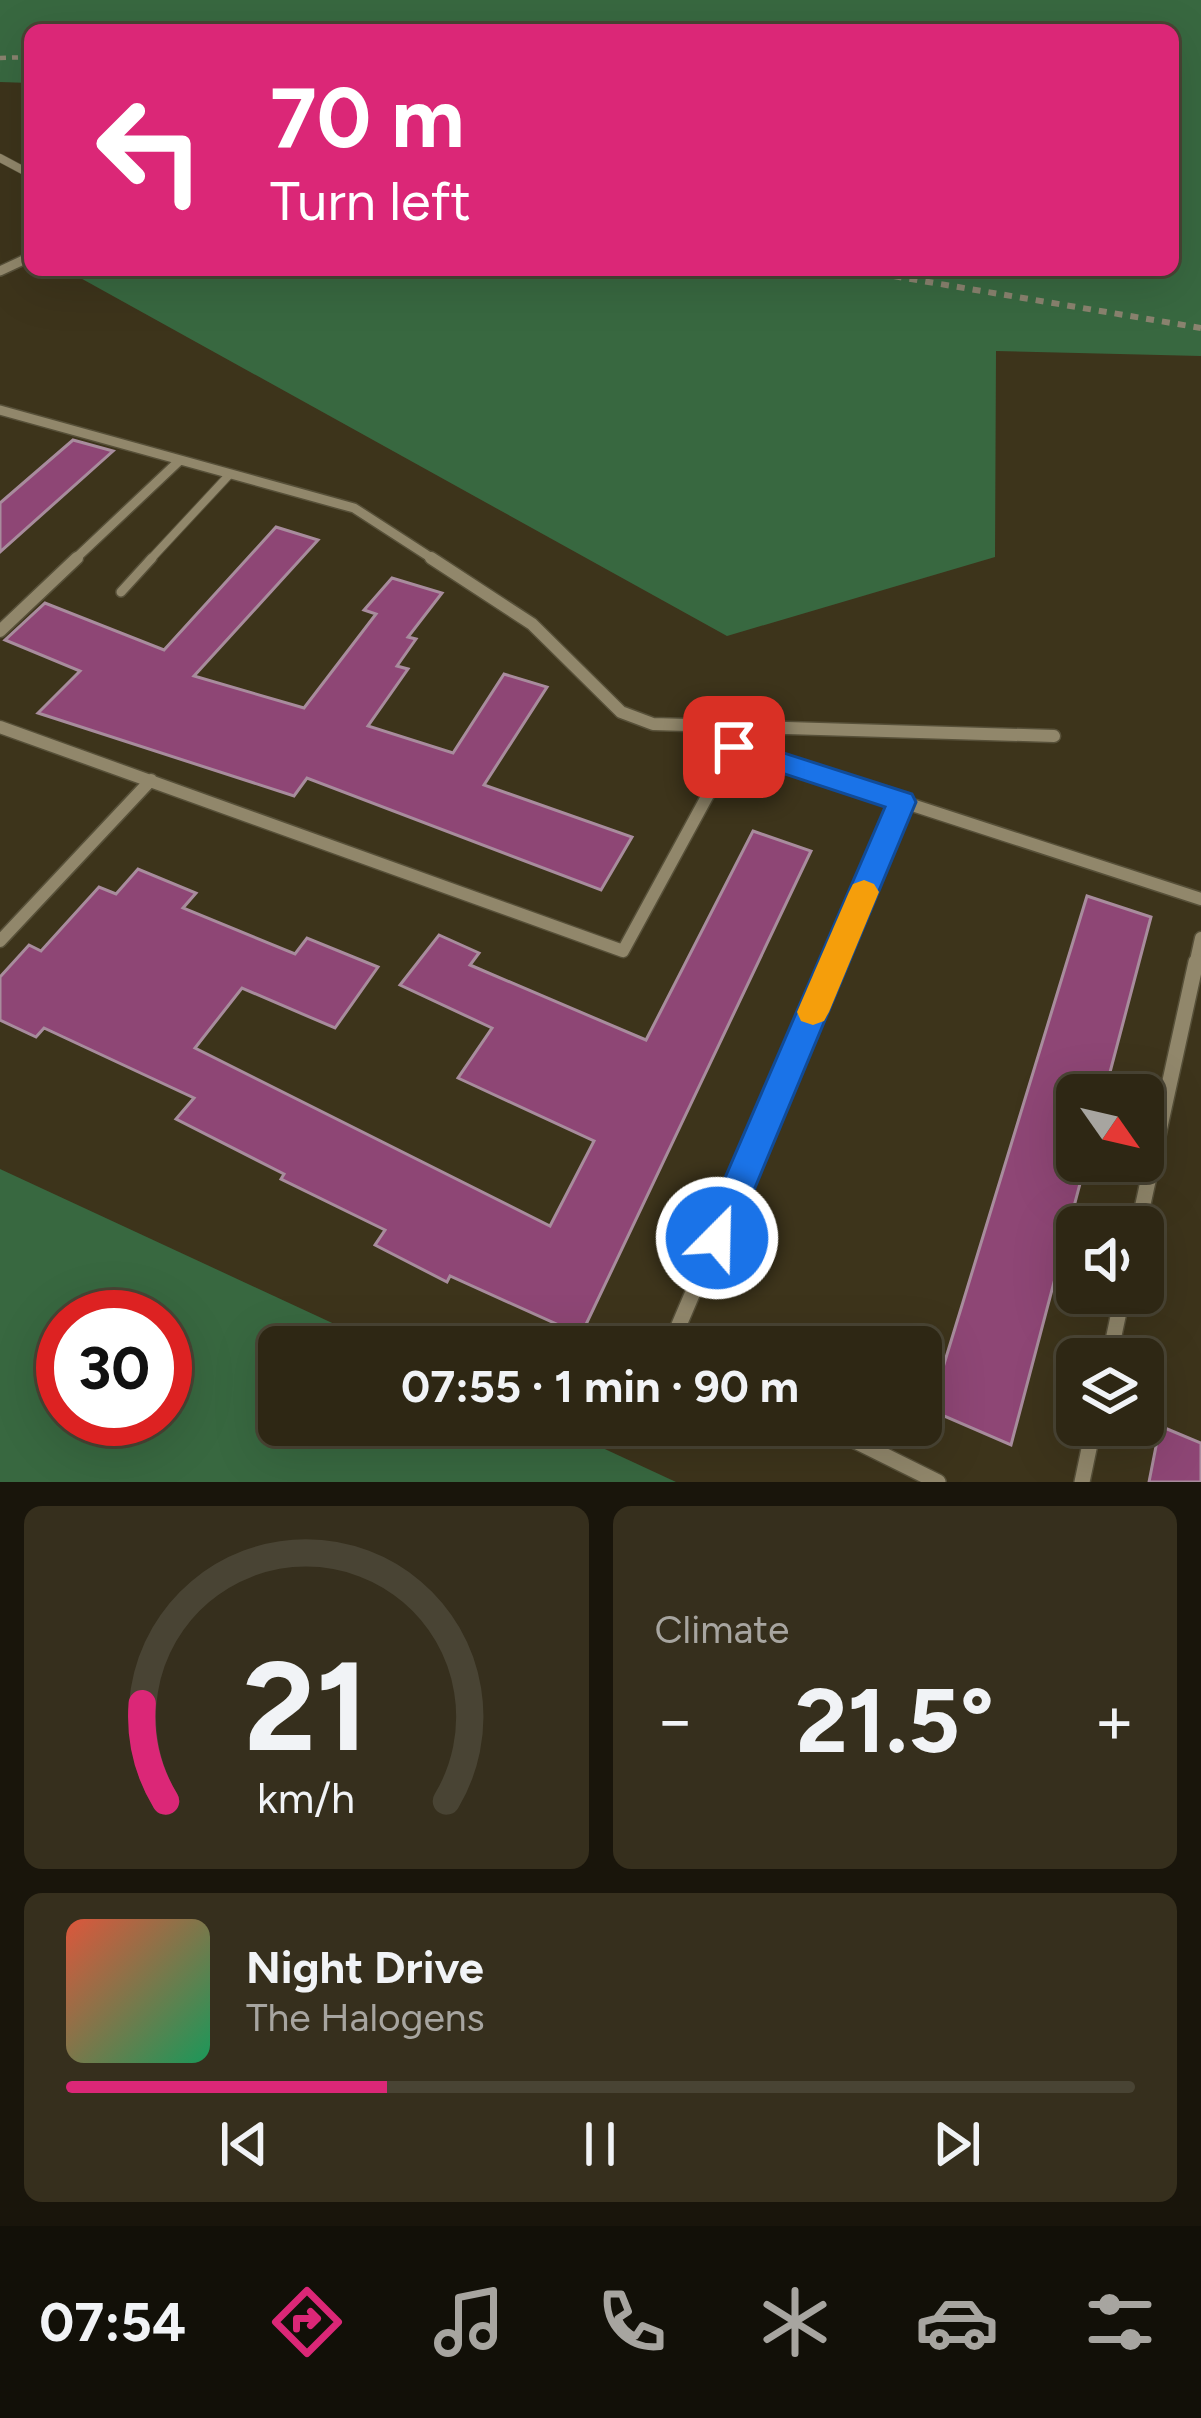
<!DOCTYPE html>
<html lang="en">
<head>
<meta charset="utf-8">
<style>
	:root { --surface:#2e2714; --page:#362f1d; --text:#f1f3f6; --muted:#a7a5a0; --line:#494434; --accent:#db2777 }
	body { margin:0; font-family:Figtree,sans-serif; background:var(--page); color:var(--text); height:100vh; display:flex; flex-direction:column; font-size:45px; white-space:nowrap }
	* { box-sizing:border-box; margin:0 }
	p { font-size:39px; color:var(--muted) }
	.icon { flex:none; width:66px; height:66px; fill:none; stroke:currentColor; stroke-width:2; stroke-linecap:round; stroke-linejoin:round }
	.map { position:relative; height:1482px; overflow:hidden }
	.sheet { display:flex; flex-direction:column; gap:24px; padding:24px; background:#19150b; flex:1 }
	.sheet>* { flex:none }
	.top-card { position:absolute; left:24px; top:24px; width:1155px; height:252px; border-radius:18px; box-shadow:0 12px 48px #0002,0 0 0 3px var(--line); background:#db2777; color:#fff; overflow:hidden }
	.needle { width:78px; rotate:124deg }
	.tools { position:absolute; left:1056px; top:1074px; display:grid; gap:24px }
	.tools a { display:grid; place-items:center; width:108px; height:108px; border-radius:18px; background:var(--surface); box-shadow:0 12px 48px #0002,0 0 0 3px var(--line); font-size:60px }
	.speed { position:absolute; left:36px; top:1290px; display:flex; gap:24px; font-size:60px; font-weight:700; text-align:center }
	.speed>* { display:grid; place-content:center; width:156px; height:156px; border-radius:50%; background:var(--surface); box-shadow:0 12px 48px #0002,0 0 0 3px var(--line); line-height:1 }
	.speed .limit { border:18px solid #d22; background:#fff; color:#111 }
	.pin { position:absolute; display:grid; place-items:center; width:102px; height:102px; color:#fff; margin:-51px; border-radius:24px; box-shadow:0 6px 18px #0006 }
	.me { position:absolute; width:132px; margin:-66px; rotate:23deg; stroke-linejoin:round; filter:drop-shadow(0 0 9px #0008) }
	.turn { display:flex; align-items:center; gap:42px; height:252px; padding:0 48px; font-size:54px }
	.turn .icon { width:156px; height:156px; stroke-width:2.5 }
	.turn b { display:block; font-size:84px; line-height:102px }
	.big { font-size:90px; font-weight:700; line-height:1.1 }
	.sheet .widget { flex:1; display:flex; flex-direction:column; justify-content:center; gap:18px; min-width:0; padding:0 42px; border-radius:18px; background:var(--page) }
	.sheet .dial { align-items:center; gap:0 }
	.dial svg { height:312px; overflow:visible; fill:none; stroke:var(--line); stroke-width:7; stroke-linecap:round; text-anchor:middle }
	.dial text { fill:var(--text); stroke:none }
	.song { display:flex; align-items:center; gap:36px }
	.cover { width:144px; height:144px; border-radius:18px; background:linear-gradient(135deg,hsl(10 70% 55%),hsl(150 70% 35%)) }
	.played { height:12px; border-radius:6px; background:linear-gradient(90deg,var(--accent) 30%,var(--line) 30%) }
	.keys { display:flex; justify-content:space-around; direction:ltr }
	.heat { display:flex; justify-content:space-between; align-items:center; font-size:66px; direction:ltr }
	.sheet .tiles { flex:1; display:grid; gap:24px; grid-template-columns:1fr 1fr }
	.widget:last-child { grid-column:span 2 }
	.trip { position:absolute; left:258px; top:1326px; width:684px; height:120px; border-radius:18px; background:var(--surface); box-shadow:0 12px 48px #0002,0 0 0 3px var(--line); font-weight:700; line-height:120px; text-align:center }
	.dock { display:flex; height:192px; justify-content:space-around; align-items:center; background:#121008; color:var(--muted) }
	.dock .icon { width:84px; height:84px }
	.dock .on { color:var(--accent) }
	.dock b { font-size:54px; color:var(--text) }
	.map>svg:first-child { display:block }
</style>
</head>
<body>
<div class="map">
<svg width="1201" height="1482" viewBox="0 0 1201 1482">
	<rect width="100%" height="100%" fill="#3d341b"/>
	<path fill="#386840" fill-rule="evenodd" d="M0,0H1201V356L996,351L995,557L727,636L66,270H1173V30H30V83L0,82Z
		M0,1169L384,1347H279V1425H553L676,1482H0ZM63,1317H165V1419H63Z"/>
	<path fill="#8e4675" stroke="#a88c9d" stroke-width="3" d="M73,440L113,451L0,552V503Z
		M276,527L318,540L194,676L304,708L376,614L364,610L392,578L442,593L408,637L416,639L397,666L408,669L368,726L453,753L504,674L547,687L484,785L632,837L601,890L307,778L294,796L38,713L80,671L5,640L45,603L164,650Z
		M753,831L811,851L581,1335L450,1276L447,1282L375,1245L385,1230L281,1179L284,1174L176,1119L194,1098L44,1028L36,1037L0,1020V977L29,945L41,951L99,887L116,894L138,869L196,893L183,908L295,954L307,938L378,967L335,1028L242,988L195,1048L550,1226L594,1141L458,1078L492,1028L400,985L439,935L479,953L470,965L646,1040Z
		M1087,896L1151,917L1104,1095H1077V1161H1086L1011,1445L930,1410Z
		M1160,1426L1201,1443V1482H1149Z"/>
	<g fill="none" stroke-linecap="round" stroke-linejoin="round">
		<defs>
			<path id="service-far1" d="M149,561L229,475"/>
			<path id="service" d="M121,592L152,558"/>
			<path id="minor-far3" d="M0,158L30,174"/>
			<path id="minor-far2" d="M0,271L30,257
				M0,410L354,508L436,561
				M73,561L179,461"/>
			<path id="minor-far1" d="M431,558L532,624L621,712L653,724L1054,736
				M0,631L77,558
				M0,727L623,951L734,747L1201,899
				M0,941L151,780
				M832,965L902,802
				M1195,965L1201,938"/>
			<path id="minor" d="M1138,1227L1196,962
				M691,1347L679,1325L834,962
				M1109,1359L1123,1293
				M823,1425L938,1482
				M1082,1482L1094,1425"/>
		</defs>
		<use href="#service-far1" stroke="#575039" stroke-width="10"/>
		<use href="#service" stroke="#575039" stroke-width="12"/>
		<use href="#minor-far3" stroke="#575039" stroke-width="9"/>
		<use href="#minor-far2" stroke="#575039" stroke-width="12"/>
		<use href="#minor-far1" stroke="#575039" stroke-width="15"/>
		<use href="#minor" stroke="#575039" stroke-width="18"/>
		<path stroke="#8a836f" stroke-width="4.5" stroke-dasharray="6 6" stroke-linecap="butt" d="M0,58L30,57"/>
		<path stroke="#8a836f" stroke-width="6" stroke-dasharray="8 8" stroke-linecap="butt" d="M830,270L887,275L1201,328"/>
		<use href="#service-far1" stroke="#91876b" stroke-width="8"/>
		<use href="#service" stroke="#91876b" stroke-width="9"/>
		<use href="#minor-far3" stroke="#91876b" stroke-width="8"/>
		<use href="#minor-far2" stroke="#91876b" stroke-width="9"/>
		<use href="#minor-far1" stroke="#91876b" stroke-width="12"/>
		<use href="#minor" stroke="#91876b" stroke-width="15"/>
	</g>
	<path fill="#1a73e8" stroke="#114b97" stroke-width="3" d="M734,737L912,794L916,802L729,1250L717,1255L704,1250L699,1238L885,807L724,754L720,747L724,740Z"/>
	<path fill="#f59e0b" d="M864,880L874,884L879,892L829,1012L824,1021L813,1025L801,1021L797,1012L849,892L853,884Z"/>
</svg>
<div class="tools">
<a><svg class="needle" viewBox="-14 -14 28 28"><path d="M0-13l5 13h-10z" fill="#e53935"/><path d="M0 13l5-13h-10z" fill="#a7a5a0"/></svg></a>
<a><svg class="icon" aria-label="sound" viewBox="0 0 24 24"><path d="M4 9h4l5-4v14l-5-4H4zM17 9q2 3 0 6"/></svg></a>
<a><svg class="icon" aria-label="layers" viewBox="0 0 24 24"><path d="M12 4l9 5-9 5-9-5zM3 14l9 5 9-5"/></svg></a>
</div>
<div class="speed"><div class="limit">30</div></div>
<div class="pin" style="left:734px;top:747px;background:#d93025"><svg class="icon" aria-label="arrive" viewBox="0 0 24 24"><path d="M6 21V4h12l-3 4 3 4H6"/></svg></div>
<svg class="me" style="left:717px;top:1238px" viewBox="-20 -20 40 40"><circle r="17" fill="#1a73e8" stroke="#fff" stroke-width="3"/><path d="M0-11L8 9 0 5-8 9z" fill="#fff"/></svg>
<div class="trip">07:55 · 1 min · 90 m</div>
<div class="top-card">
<div class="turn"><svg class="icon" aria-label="left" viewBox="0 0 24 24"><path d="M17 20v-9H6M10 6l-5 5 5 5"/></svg><div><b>70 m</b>Turn left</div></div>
</div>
</div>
<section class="sheet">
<div class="tiles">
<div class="widget dial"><svg viewBox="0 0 100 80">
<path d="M14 69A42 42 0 1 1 86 69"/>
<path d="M14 69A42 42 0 0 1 8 44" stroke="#db2777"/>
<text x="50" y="56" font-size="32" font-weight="700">21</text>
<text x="50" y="72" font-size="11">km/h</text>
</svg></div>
<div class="widget"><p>Climate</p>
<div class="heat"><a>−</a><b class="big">21.5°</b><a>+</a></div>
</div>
<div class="widget">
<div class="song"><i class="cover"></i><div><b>Night Drive</b><p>The Halogens</p></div></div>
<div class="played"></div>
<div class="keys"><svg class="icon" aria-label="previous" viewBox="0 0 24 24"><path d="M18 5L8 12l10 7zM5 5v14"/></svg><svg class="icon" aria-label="pause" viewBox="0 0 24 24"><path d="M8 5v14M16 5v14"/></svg><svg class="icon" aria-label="next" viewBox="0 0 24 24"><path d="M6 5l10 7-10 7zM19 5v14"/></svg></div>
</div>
</div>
</section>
<nav class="dock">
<b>07:54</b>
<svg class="icon on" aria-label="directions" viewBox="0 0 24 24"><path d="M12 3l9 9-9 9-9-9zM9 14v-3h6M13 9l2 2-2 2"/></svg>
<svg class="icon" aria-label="music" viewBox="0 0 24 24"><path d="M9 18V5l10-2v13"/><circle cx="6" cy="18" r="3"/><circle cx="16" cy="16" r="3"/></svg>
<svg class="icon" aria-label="phone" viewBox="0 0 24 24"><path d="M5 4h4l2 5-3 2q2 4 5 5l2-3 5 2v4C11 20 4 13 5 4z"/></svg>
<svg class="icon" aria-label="climate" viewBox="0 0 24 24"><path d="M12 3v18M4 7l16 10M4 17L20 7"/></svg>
<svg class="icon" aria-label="car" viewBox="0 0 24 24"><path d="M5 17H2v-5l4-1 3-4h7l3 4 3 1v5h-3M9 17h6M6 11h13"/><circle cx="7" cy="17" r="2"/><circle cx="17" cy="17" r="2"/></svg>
<svg class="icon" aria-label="filters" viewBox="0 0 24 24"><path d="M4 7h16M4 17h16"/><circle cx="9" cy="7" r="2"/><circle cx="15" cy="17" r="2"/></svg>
</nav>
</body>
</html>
